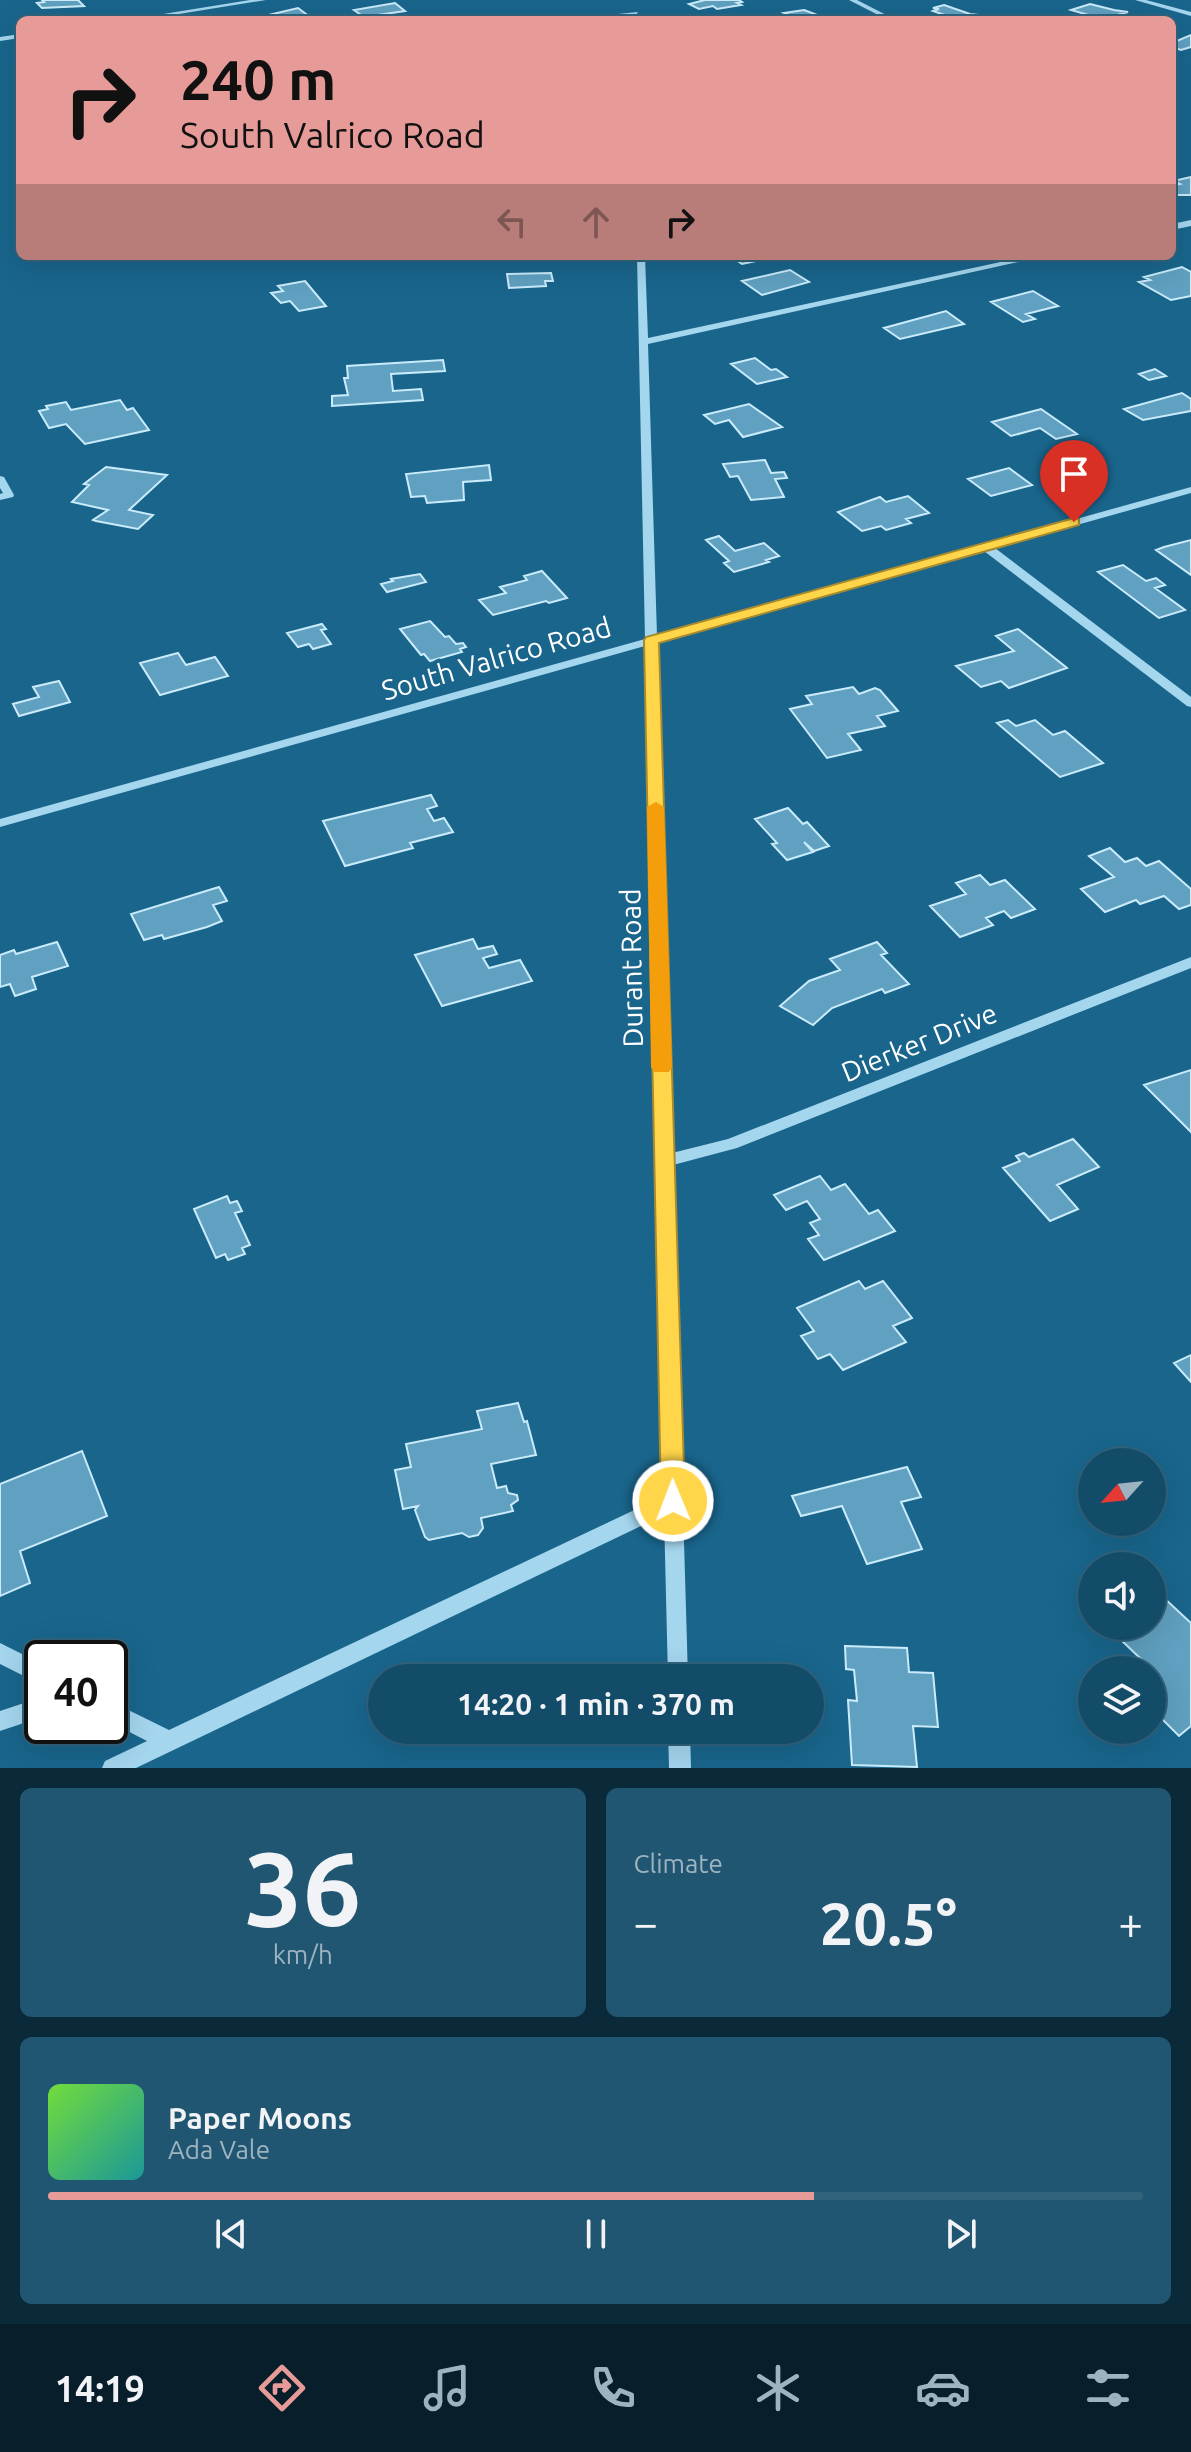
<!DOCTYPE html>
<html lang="en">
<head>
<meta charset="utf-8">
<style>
	:root { --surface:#134c69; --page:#205671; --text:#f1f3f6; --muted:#9db4c0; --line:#32637d; --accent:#e69b98 }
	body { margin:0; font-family:Ubuntu,sans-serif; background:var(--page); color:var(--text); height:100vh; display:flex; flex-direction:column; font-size:30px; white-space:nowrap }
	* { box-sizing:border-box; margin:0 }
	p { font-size:26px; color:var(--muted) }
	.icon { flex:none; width:44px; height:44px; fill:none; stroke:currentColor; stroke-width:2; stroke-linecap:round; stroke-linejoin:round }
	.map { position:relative; height:1768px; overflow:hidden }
	.side { display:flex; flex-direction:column; gap:20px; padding:20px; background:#0a2a3a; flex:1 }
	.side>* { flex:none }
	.top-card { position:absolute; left:16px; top:16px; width:1160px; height:244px; border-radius:12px; box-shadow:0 8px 32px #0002,0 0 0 2px var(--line); background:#e69b98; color:#111; overflow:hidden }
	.needle { width:52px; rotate:243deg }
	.buttons { position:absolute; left:1078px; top:1448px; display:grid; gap:16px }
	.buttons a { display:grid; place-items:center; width:88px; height:88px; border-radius:50%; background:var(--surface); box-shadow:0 8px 32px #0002,0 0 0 2px var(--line); font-size:40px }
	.speed { position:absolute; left:24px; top:1640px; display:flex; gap:16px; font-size:40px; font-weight:700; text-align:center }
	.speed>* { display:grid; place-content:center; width:104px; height:104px; border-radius:50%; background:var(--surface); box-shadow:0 8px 32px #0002,0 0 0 2px var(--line); line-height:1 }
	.speed .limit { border:4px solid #111; border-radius:12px; background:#fff; color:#111 }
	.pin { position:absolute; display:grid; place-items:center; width:68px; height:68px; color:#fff; margin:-82px -34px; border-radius:50% 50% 50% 0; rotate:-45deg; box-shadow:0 0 8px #0007 }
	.pin .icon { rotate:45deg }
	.me { position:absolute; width:88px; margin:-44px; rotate:359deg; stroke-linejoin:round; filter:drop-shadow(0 0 6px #0008) }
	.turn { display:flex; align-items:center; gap:28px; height:168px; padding:0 32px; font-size:36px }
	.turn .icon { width:104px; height:104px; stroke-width:2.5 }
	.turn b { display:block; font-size:56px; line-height:68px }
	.lanes { display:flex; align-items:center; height:76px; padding:0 32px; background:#0003; justify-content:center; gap:40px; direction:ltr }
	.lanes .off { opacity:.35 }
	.big { font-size:60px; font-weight:600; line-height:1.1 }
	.side .widget { flex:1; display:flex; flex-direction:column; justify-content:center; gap:12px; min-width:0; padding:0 28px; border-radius:12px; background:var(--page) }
	.side .dial { align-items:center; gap:0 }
	.dial b { font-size:104px; line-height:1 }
	.song { display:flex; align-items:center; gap:24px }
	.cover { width:96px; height:96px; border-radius:12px; background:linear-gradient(135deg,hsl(100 70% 55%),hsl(180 70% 35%)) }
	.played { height:8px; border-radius:4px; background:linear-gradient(90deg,var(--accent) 70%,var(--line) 70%) }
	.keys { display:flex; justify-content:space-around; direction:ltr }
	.heat { display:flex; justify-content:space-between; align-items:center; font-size:44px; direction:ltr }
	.side .tiles { flex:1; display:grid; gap:20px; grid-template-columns:1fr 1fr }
	.widget:last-child { grid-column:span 2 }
	.trip { position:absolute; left:368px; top:1664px; width:456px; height:80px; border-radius:40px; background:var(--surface); box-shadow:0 8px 32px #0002,0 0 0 2px var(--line); font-weight:600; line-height:80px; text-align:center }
	.tab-bar { display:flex; height:128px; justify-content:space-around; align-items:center; background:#081e2a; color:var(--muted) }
	.tab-bar .icon { width:56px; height:56px }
	.tab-bar .active { color:var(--accent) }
	.tab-bar b { font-size:36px; color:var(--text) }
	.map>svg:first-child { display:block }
</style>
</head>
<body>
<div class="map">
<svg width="1191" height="1768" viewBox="0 0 1191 1768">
	<rect width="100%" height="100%" fill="#19658c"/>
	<path fill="#60a0c0" stroke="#caebfa" stroke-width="2" d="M42,0H78L84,6L42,8L37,3L44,2Z
		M739,0L742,2L737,3L741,5L717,9L713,6L699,9L689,4L705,0Z
		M395,3L405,11L364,17L354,10Z
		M1090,4L1114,10L1128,12L1102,19L1071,10Z
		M944,5L970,14L987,16L980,20H959L933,11L939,9L933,8Z
		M298,8L314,20H264L260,17Z
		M804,10L820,16L816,17L822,20H790L796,18L784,13Z
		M1191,35V47L1181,50L1172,47V43Z
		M1191,177V195H1172V186L1180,184L1173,181Z
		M724,256H756L761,260L742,264L732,257Z
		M1182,267L1191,272V296L1171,300L1139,282L1150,280L1144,277Z
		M790,270L809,282L762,295L742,281Z
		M551,273L553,281H545L546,286L509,288L507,274Z
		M305,281L326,306L299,311L290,301L281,303L271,293L283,291L278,286Z
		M1033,291L1058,306L1026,314L1035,319L1023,322L991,302Z
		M946,311L964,324L900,339L884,328Z
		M755,358L771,370L776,369L787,377L757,384L731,364Z
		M443,360L445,371L391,374L393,391L421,389L423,400L332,406V396L348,395L344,378H348L347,366Z
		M1155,369L1166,376L1149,380L1139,374Z
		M1182,393L1191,399V411L1143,420L1124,409Z
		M120,400L127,410L133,408L149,430L85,444L66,424L49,428L39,411L48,409L46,406L66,402L71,410Z
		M749,404L782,427L743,437L729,420L715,424L704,415Z
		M1041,409L1077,434L1056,439L1040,428L1011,436L992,422Z
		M765,460L771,473L784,472L787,478L775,479L784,497L751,500L738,476L730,477L723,464Z
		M489,465L491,480L463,482L464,500L427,503L425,496L411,497L406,474Z
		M106,467L167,475L129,510L153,515L138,529L96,521L93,520L108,510L72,502L89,485L84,484Z
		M1009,468L1032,485L991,496L968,479Z
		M908,496L929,513L906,519L911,523L886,530L881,526L862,531L838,512L880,497L886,502Z
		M719,536L735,551L764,543L779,556L766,560L769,562L734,572L724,563L729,561L706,540Z
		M1191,540V575L1156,550L1164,547Z
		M1123,565L1146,581L1156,578L1165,585L1155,588L1185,610L1159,618L1098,572Z
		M542,571L567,598L549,603L546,601L493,615L479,600L506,593L500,587L527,580L524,576Z
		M420,574L426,582L387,592L381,584L393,581L391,579Z
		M430,621L445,637L449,636L456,644L463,643L466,647L460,649L462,652L430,661L424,654L421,655L400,629Z
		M322,624L326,629L321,630L331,644L313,649L309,644L298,647L287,633Z
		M1018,629L1067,668L1009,688L1001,681L981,687L956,666L1014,651L996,636Z
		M178,653L186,665L215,657L228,676L160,695L140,663Z
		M59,681L70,702L19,716L13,704L39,697L33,687Z
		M853,687L859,694L875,688L880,690L898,711L877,716L885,726L848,734L861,750L827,758L790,709L812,704L806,696Z
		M1008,720L1016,726L1035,720L1053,735L1065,731L1103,763L1060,777L997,723Z
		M431,795L437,806L427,809L434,821L444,818L453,832L410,843L413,848L345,866L323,821Z
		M788,808L803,824L807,822L829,846L814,851L804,842L813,852L787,860L772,844L777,843L755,819Z
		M1110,848L1125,862L1137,858L1146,866L1159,861L1191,889V905L1179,909L1164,896L1140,904L1136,900L1105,912L1081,889L1114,877L1089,856Z
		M980,875L990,885L1005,880L1035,909L1011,918L1004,911L986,918L993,925L960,937L930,906L966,894L956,883Z
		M219,887L227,901L213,905L222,921L207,927L164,939L162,935L144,940L131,914Z
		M473,939L478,949L493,946L497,954L483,958L489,968L520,960L532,981L442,1006L415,955Z
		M57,942L68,966L32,977L36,989L15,996L10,984L0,987V955L14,950L16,954Z
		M877,942L887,953L881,955L909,984L885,993L882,989L832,1008L813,1025L780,1006L809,981L840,970L830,959Z
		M1191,1070V1132L1144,1085Z
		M1073,1139L1099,1167L1057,1185L1078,1209L1050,1221L1003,1168L1020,1161L1016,1156L1024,1153L1029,1157Z
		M820,1176L831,1190L845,1184L869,1214L878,1210L895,1231L824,1260L808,1239L819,1235L810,1223L820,1219L807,1201L786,1210L774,1195Z
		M227,1196L230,1203L237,1201L242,1211L235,1213L250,1245L242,1248L245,1254L228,1260L225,1254L216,1258L194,1209Z
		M859,1281L865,1289L883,1281L912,1318L893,1326L906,1342L843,1370L830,1354L818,1359L801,1336L814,1331L797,1308Z
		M1191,1355V1382L1174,1363Z
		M518,1403L524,1422L527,1421L536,1455L491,1464L497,1488L506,1486L508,1493L517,1495L518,1500L511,1505L513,1511L481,1518L483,1528L478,1535L469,1537L462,1533L429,1540L425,1537L415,1510L418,1506L403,1509L395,1470L411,1467L406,1444L482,1429L477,1411Z
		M82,1451L107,1516L20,1551L30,1583L0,1596V1484Z
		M907,1467L921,1497L901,1502L922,1549L867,1564L842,1506L801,1516L792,1496Z
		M1163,1597L1191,1623V1726L1179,1736L1152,1709V1670H1136L1145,1663L1117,1636L1129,1626H1152V1606Z
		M845,1646L907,1648L909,1672L933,1673L938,1727L913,1726L917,1767L852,1765L848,1700L857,1701L854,1670L846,1669Z"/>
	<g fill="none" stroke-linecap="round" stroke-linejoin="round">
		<path fill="#a4d6ee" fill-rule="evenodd" d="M250,0H266L142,20H126Z
			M849,0H857L896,20H888Z
			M1135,0H1146L1191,12V16Z
			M638,12L636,15L575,20L578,18Z
			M20,34V38L0,41V37Z
			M1191,220V226L1172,230V224Z
			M637,256H645L648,338L1029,256H1045L648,344L657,636L1191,487V493L995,548L1191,697V707L1187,706L984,551L657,643L672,1153L728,1139L1191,957V968L737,1148L673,1165L688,1678H668L664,1515L136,1768H102L105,1761L147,1741L110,1722V1701L169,1730L664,1496L645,646L0,827V819L645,639Z
			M0,476L4,477L14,495L13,497L0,500V494L3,493L0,488Z
			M0,1643L42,1664V1685L0,1664Z
			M42,1697V1717L0,1731V1711Z
			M668,1730H690L691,1768H669Z"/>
	</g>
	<path fill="#ffd54a" stroke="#a68a30" stroke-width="2" d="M1074,518L1079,519V525L659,643L685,1501L682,1509L673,1512L664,1509L661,1501L644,640L646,637Z"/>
	<path fill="#f59e0b" d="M656,802L664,807L672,1067L669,1072H654L651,1067L647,807Z"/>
	<g text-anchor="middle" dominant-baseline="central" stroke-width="8" stroke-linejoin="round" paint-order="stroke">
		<g font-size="28" fill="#fff" stroke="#19658c">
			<text transform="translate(496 658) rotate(-16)">South Valrico Road</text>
			<text transform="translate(631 968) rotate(-91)">Durant Road</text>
			<text transform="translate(919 1042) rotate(-22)">Dierker Drive</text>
		</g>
	</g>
</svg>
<div class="buttons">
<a><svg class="needle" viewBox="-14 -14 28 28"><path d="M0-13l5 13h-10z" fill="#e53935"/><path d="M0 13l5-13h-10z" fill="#9db4c0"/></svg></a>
<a><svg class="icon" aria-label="sound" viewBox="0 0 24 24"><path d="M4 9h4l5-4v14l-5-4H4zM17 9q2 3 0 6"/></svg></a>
<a><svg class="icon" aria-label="layers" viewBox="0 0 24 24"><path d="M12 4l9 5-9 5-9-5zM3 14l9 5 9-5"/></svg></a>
</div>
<div class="speed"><div class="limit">40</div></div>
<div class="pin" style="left:1074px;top:522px;background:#d93025"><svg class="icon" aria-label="arrive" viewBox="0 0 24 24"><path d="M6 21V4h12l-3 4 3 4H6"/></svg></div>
<svg class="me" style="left:673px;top:1501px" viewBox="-20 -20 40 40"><circle r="17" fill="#ffd54a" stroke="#fff" stroke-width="3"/><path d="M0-11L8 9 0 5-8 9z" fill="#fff"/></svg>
<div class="trip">14:20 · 1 min · 370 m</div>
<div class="top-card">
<div class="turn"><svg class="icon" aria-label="right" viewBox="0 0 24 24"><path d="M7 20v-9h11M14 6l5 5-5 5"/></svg><div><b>240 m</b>South Valrico Road</div></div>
<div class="lanes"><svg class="icon off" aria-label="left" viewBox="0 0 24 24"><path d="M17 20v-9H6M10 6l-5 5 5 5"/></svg><svg class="icon off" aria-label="ahead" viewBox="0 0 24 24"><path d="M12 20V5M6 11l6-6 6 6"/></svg><svg class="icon" aria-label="right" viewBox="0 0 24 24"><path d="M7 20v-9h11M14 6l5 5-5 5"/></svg></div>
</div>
</div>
<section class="side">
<div class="tiles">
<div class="widget dial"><b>36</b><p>km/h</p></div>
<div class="widget"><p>Climate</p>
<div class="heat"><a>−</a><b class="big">20.5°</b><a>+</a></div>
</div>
<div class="widget">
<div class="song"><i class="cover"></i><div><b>Paper Moons</b><p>Ada Vale</p></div></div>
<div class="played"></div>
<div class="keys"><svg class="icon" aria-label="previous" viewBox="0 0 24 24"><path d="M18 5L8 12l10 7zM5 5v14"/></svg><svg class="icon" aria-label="pause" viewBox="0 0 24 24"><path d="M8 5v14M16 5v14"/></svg><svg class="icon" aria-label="next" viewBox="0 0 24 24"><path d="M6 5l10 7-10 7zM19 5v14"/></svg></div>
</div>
</div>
</section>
<nav class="tab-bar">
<b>14:19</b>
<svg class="icon active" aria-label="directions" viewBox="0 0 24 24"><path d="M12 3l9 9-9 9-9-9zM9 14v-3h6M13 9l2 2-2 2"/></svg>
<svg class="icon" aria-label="music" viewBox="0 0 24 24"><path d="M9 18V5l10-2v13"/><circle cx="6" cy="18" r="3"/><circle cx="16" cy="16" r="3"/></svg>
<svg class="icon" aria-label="phone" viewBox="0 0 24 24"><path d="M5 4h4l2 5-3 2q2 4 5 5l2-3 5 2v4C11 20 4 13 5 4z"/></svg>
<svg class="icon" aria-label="climate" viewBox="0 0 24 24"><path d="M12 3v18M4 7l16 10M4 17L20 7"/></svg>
<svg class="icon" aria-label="car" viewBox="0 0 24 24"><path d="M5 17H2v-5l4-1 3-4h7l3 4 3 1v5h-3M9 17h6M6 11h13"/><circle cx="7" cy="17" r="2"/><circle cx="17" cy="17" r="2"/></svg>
<svg class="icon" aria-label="filters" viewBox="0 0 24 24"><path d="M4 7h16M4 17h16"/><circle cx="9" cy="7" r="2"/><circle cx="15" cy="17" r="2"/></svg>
</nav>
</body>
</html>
